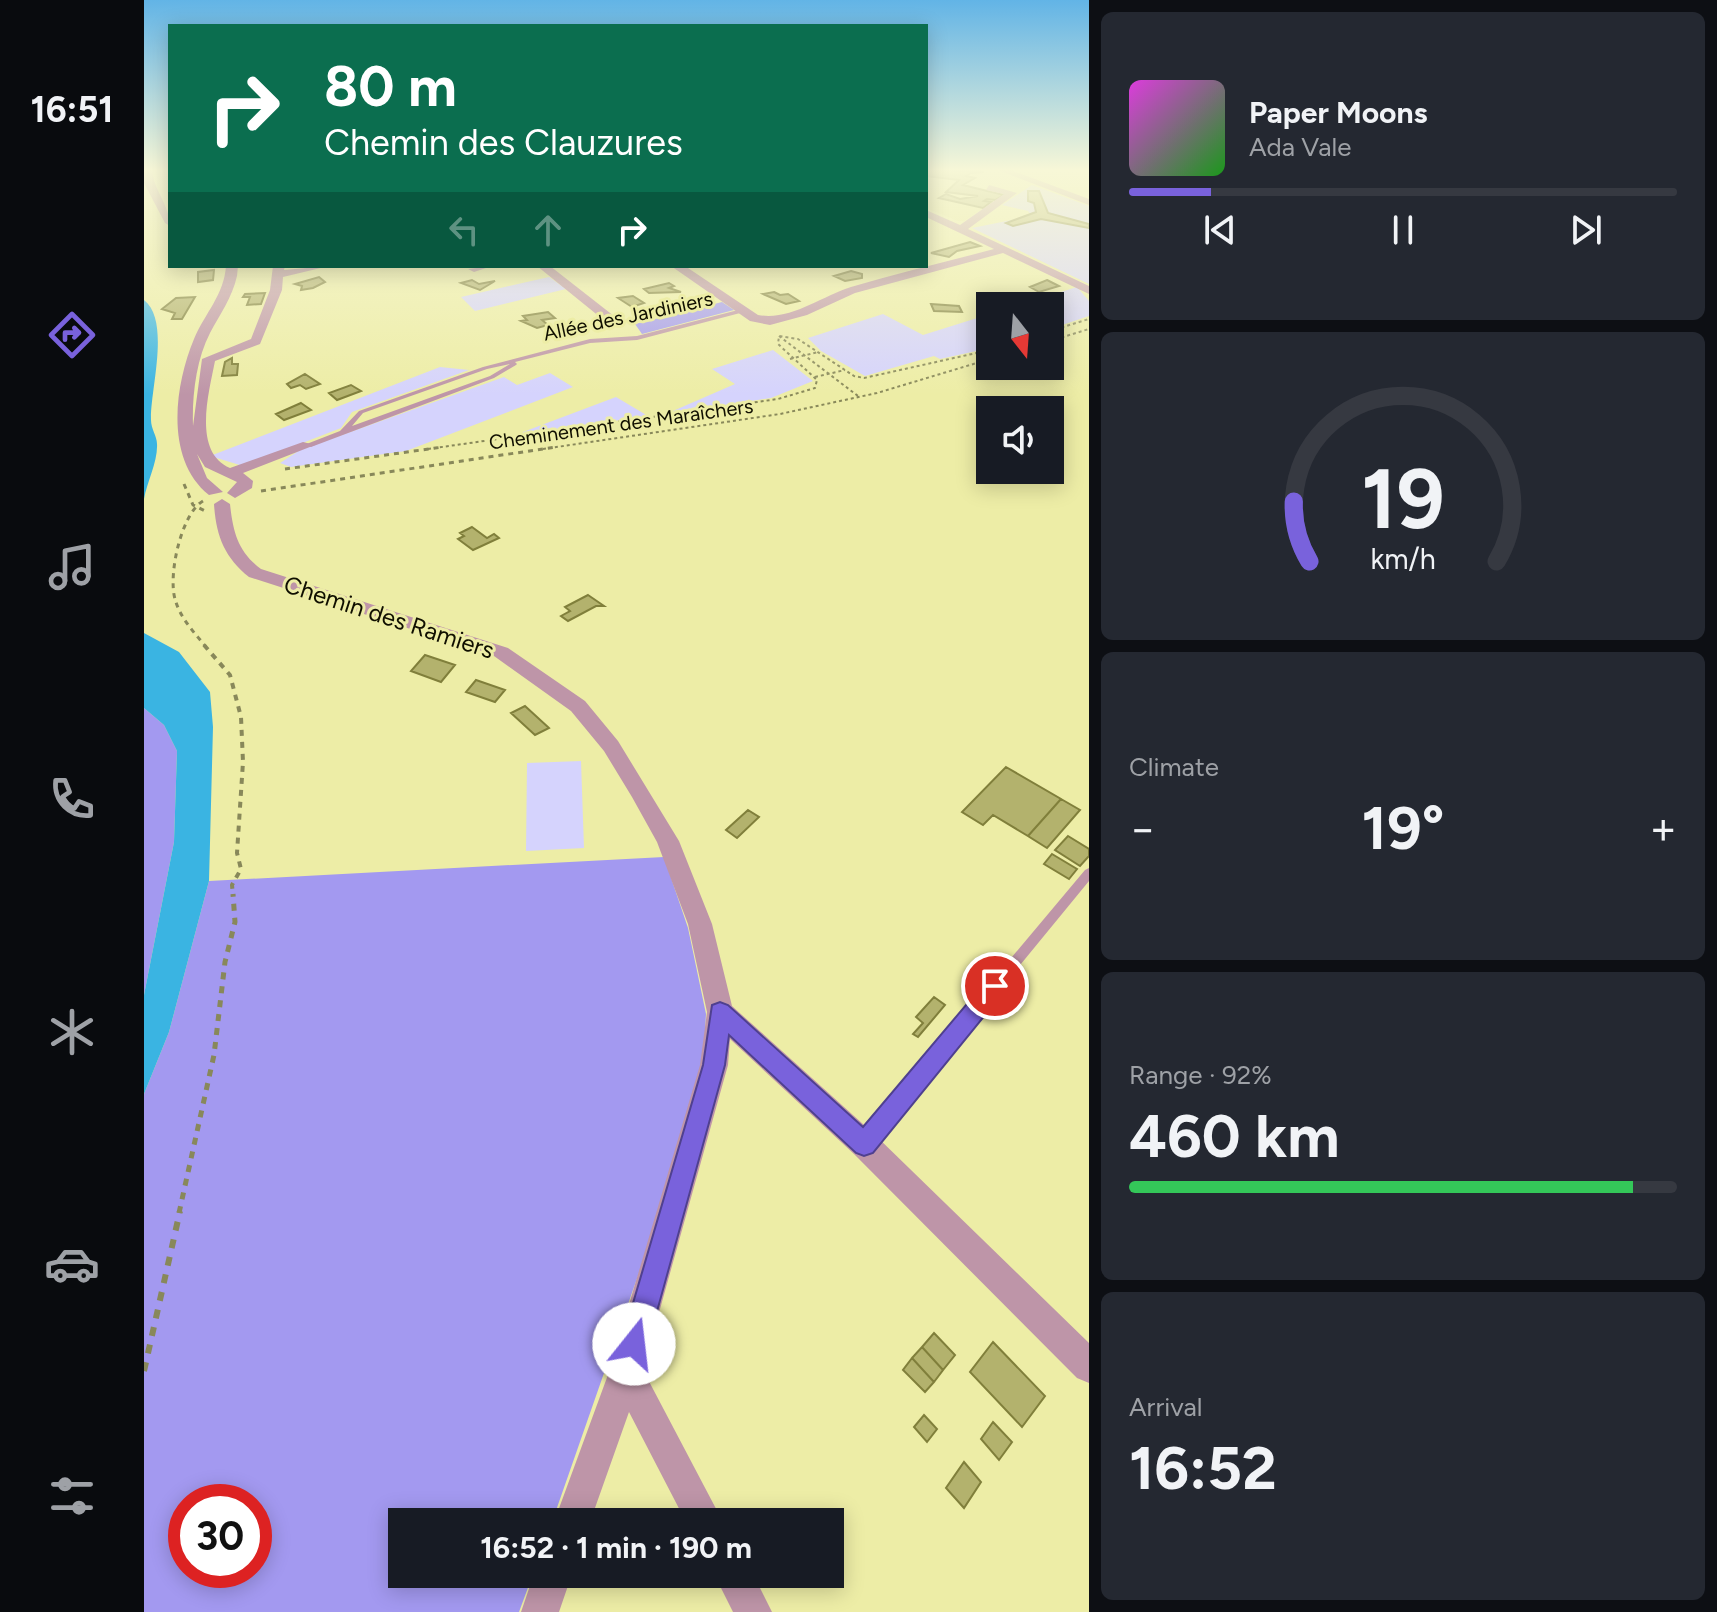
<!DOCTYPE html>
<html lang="en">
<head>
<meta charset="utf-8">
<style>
	:root { --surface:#171b24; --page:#242831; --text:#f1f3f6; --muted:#9ea1a6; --line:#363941; --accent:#7962dc }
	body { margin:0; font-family:Figtree,sans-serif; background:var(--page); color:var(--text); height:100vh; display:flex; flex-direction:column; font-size:30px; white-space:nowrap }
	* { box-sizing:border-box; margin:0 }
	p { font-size:26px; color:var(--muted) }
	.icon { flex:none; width:44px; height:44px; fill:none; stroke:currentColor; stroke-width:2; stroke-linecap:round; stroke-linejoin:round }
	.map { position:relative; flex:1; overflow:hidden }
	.details { display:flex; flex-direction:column; gap:12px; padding:12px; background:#0d0f14; width:628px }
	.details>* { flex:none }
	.top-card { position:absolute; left:24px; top:24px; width:760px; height:244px; border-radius:0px; box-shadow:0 4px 20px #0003; background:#0b6e4f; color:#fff; overflow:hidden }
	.needle { width:52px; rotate:163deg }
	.buttons { position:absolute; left:832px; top:292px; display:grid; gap:16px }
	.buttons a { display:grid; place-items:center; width:88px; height:88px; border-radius:0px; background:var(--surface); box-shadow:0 4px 20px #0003; font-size:40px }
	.speed { position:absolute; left:24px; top:1484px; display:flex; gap:16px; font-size:40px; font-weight:700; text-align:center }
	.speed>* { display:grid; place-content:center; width:104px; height:104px; border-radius:50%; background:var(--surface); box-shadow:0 4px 20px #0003; line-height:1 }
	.speed .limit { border:12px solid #d22; background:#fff; color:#111 }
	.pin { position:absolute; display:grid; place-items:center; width:68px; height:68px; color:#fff; margin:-34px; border:4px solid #fff; border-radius:50%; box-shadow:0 2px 8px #0007 }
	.me { position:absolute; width:88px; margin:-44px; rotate:16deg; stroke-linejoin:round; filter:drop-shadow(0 0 6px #0008) }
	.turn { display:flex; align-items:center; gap:28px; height:168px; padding:0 24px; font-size:36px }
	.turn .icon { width:104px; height:104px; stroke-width:2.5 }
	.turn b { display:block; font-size:56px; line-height:68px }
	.lanes { display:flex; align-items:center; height:76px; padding:0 24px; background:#0003; justify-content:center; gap:40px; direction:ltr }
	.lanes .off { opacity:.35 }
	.big { font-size:60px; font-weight:700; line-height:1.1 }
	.details .card { flex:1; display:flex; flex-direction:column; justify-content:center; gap:12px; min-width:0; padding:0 28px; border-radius:12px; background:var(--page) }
	.details .dial { align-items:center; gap:0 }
	.dial svg { height:208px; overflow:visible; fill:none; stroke:var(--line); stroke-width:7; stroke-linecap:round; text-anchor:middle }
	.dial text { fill:var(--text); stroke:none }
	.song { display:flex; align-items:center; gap:24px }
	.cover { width:96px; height:96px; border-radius:12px; background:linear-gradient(135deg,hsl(300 70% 55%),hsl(120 70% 35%)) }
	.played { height:8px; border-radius:4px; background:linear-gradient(90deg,var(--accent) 15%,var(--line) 15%) }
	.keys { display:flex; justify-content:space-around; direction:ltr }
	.heat { display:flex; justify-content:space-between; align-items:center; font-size:44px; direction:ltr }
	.charge { height:12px; border-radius:6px; background:linear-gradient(90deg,#34c759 92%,var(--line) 0) }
	.trip { position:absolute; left:244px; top:1508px; width:456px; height:80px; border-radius:0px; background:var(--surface); box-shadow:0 4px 20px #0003; font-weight:700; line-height:80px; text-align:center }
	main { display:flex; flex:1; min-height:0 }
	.tab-bar { display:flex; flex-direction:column; width:144px; justify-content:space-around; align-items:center; background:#090b0e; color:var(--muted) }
	.tab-bar .icon { width:56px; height:56px }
	.tab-bar .selected { color:var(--accent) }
	.tab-bar b { font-size:36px; color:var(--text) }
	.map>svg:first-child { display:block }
</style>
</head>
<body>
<main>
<nav class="tab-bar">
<b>16:51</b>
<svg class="icon selected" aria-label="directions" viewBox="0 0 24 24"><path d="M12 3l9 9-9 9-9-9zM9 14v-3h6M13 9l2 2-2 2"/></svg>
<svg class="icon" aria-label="music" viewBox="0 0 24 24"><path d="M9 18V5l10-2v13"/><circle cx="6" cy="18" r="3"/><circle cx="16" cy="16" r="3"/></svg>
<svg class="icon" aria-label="phone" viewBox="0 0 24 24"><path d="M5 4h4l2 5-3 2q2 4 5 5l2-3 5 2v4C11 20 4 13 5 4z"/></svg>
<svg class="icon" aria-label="climate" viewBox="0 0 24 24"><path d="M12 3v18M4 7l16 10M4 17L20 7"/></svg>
<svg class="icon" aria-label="car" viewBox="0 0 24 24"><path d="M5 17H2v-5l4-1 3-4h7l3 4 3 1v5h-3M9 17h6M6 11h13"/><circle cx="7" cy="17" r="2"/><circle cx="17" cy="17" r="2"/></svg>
<svg class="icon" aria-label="filters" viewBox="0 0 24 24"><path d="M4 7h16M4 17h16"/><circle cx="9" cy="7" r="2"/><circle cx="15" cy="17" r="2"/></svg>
</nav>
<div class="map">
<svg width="945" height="1612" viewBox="0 0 945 1612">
	<rect width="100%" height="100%" fill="#ededa6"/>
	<path fill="#e7e797" d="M782,169H844L820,185L860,195L820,221H814L782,208Z"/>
	<path fill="#d5d3fd" d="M888,185L945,206V284L828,228L888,216L884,211L858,205Z
		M405,277L422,289L331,311L317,297Z
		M933,287L945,301V316L906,329V306H872Z
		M739,314L779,335L846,314V348L796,359L790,356L721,376L677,351L664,338Z
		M629,350L669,381L627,398L522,414L591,384L568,369Z
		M296,367L325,370L208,412L197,428L99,466L66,456Z
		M406,373L429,387L262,451L147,467L136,463L156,450L360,377L373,385Z
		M472,397L504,416L378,434L379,432Z
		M437,761L440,848L382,851L383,763Z"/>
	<path fill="#a399f0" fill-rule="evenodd" d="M578,302L590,310L498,334L491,324Z
		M0,708L20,725L33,751L30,842L0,995Z
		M520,857L544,928L562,1014L559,1066L519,1204L408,1522H258V1574H389L375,1612H0V1094L25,1032L65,881ZM42,1502H110V1570H42Z"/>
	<path fill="#3ab4e2" d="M0,300C27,321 6,390 7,420C7,429 13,436 13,444C14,461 3,482 0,499Z
		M0,633L35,652L66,692L69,727L65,881L25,1032L0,1094V995L30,842L33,751L20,725L0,708Z"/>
	<path fill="#b3b26d" stroke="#807f3b" stroke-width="2" d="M784,169L840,172L827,173L822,176L831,178L819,185L860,195L851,200L843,199L840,201L847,202L839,208L795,198L802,194L816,199L834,196L802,192L815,180L782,176Z
		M884,191H895L904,213L945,224V228L897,219L869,226L862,223L892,212L890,203L884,201Z
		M826,242L836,246L813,251L805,257L787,253Z
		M70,270L69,280L54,282V272Z
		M707,271L718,274V278L701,281L690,276Z
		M175,277L181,282L169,288L157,290L158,286L151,284Z
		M328,280L335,284L351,281L336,290L317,283Z
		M903,280L915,286L895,292L886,287Z
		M525,283L530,286L525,288L537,292L505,293L500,289Z
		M630,292L636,295L644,294L655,301L642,304L619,294Z
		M121,293L117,304L103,305L106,297H99L101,294Z
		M489,296L500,303L488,307L474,298Z
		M51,297L38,319H28L31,313L18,309L32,298Z
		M539,300L546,305L519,315L511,309Z
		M787,304L815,306L818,312L790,311Z
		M404,312L411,318L398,320L404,325L393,328L377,321L383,320L379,316Z
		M88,358V364H94L93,375L78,376L81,362Z
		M161,374L176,384L162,389L156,385L147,388L143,384Z
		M207,385L217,391L193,400L185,393Z
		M157,403L167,410L140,420L132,414Z
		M328,527L343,538L350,534L355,538L329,550L314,539L320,536L316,533Z
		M444,595L460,606H452L424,621L417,616L426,611L421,607Z
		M281,655L311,665L297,682L267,671Z
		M332,680L361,690L351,702L322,692Z
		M381,706L405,728L391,735L367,713Z
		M862,767L917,799L884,836L849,815L839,825L818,812Z
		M917,799L936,810L903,848L884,836Z
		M604,810L615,817L593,838L582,830Z
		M924,836L945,849V856L936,866L911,850Z
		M908,854L933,869L925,879L900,864Z
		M790,997L801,1005L774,1037L769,1034L779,1023L772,1017Z
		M790,1333L811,1355L799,1370L778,1347Z
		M849,1342L901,1396L878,1427L826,1372Z
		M778,1347L799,1370L790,1382L768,1358Z
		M768,1358L790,1382L781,1392L759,1370Z
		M780,1415L793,1429L783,1442L770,1427Z
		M849,1422L868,1442L855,1460L837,1439Z
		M820,1462L837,1482L820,1508L802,1488Z"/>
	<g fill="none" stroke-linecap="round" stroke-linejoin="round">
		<path stroke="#88885a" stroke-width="2" stroke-dasharray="3 3" stroke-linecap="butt" d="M906,331L945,319
			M635,336L714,396
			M906,341L945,329
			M646,359L674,352
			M671,377L701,370
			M284,449L634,399L671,388L673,380L634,344L635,336L654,339L710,376L720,378L846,350
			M399,449L636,414L733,393L846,359"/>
		<path stroke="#88885a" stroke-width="3" stroke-dasharray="5 5" stroke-linecap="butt" d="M141,469L299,447
			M40,484L49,505L63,512
			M117,491L412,447
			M59,501C37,514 24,575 31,599C36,618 50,632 62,647"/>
		<path stroke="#88885a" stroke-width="4" stroke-dasharray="6 6" stroke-linecap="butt" d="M60,645L86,675L97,717L99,762L93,853L97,869L88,885L89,896"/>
		<path stroke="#88885a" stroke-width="5" stroke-dasharray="7 7" stroke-linecap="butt" d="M35,1213L70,1055L81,962L91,922L89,894"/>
		<path stroke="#88885a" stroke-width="6" stroke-dasharray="9 9" stroke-linecap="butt" d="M0,1371L36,1211"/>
		<path fill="#be95a8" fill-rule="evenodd" d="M598,309L601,311L600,312L493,340L446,343L371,362L373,364L372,365L350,378L167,447L160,445L196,431L215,411L339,367L446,339L493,336ZM366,364L346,376L208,426L219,413L343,369Z
			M945,868V881L726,1148L721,1150L716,1148L714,1143L716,1138L941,870Z"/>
		<path fill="#be95a8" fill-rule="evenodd" d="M0,169H8C9,190 26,205 26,226L21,223L0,183Z
			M851,169H864L945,199V205Z
			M845,185L873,193L824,229L945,286V294L859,253L711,293L663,315L626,325L606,321L527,266H541L614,315C646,321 676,297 707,287C754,273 802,262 850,249L782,217V210L816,225L860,194L842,190Z
			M82,266H94L93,276C88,298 76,314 66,333C52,360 48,396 49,426L58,359L107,339L126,290L129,266H141L140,270L185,266L139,277L138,290L116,344L71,361C65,392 48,452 86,468L159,442L171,445L99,473L109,481L108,488L91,498L83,493L93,482L61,467L53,454L63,478L79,492L65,495C21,460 30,387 50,339C61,313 80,295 82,266Z
			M348,266L330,272L324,269Z
			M393,266H406L475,320V326H467Z
			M78,499L86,504C89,532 94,552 117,569L364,648L441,701L474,741L535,841L568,924L588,1006L730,1134L945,1343V1383L933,1378L710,1154L586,1039L584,1065L499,1370L579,1522H542L485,1412L446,1522H410L465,1372L556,1065L563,1012L544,924L513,842L488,797L460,751L427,711L350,656L105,577C80,557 72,535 70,504Z
			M390,1574H428L415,1612H377Z
			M570,1574H609L628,1612H589Z"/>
	</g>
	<linearGradient id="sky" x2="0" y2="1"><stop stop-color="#62b4e6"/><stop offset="0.43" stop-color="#f7f7d7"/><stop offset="1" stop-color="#f7f7d7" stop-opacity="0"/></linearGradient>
	<rect width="945" height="395" fill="url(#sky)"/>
	<path fill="#7962dc" stroke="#4f408f" stroke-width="2" d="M851,976L859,979L862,986L859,993L729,1153L720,1156L712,1153L585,1035L581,1065L504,1344L500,1354L490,1358L481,1354L477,1344L559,1065L568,1005L576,1002L584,1005L719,1127L844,979Z"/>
	<g text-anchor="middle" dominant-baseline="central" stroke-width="6" stroke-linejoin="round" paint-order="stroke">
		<g font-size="20" fill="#100f00" stroke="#ededa6">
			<text transform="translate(484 316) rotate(-12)">Allée des Jardiniers</text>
			<text transform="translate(477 424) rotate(-8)">Cheminement des Maraîchers</text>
		</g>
		<g font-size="24" fill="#100f00" stroke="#ededa6">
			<text transform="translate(245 617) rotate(18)">Chemin des Ramiers</text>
		</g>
	</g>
</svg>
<div class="buttons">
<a><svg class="needle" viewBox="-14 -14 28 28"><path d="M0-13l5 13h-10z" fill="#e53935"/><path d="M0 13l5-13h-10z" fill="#9ea1a6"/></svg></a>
<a><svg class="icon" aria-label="sound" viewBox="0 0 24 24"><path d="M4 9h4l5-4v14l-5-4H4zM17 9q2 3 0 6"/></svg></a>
</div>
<div class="speed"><div class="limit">30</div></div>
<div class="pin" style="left:851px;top:986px;background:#d93025"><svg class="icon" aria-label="arrive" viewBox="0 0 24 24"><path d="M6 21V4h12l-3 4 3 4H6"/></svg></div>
<svg class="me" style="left:490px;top:1344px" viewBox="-20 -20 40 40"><circle r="19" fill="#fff"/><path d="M0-13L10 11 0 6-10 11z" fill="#7962dc"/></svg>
<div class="trip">16:52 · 1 min · 190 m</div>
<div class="top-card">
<div class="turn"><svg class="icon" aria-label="right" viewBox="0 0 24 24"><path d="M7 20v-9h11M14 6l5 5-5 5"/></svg><div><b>80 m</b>Chemin des Clauzures</div></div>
<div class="lanes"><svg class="icon off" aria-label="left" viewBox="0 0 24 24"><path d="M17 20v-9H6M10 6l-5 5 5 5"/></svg><svg class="icon off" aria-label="ahead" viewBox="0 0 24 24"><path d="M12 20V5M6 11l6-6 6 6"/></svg><svg class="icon" aria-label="right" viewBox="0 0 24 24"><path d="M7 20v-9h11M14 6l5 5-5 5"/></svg></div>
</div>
</div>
<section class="details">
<div class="card">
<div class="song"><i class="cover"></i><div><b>Paper Moons</b><p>Ada Vale</p></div></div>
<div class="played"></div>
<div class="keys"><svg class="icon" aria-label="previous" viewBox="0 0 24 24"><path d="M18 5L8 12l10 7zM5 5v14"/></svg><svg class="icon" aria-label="pause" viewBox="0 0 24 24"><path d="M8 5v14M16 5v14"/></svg><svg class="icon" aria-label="next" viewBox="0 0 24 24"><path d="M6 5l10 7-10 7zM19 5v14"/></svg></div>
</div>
<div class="card dial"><svg viewBox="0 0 100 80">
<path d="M14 69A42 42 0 1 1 86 69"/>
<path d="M14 69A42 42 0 0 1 8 46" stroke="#7962dc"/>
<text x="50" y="56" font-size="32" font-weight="700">19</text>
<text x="50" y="72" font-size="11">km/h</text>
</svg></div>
<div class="card"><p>Climate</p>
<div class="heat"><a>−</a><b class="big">19°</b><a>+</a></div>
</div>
<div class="card"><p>Range · 92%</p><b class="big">460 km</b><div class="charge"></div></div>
<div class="card"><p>Arrival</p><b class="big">16:52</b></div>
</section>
</main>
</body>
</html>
